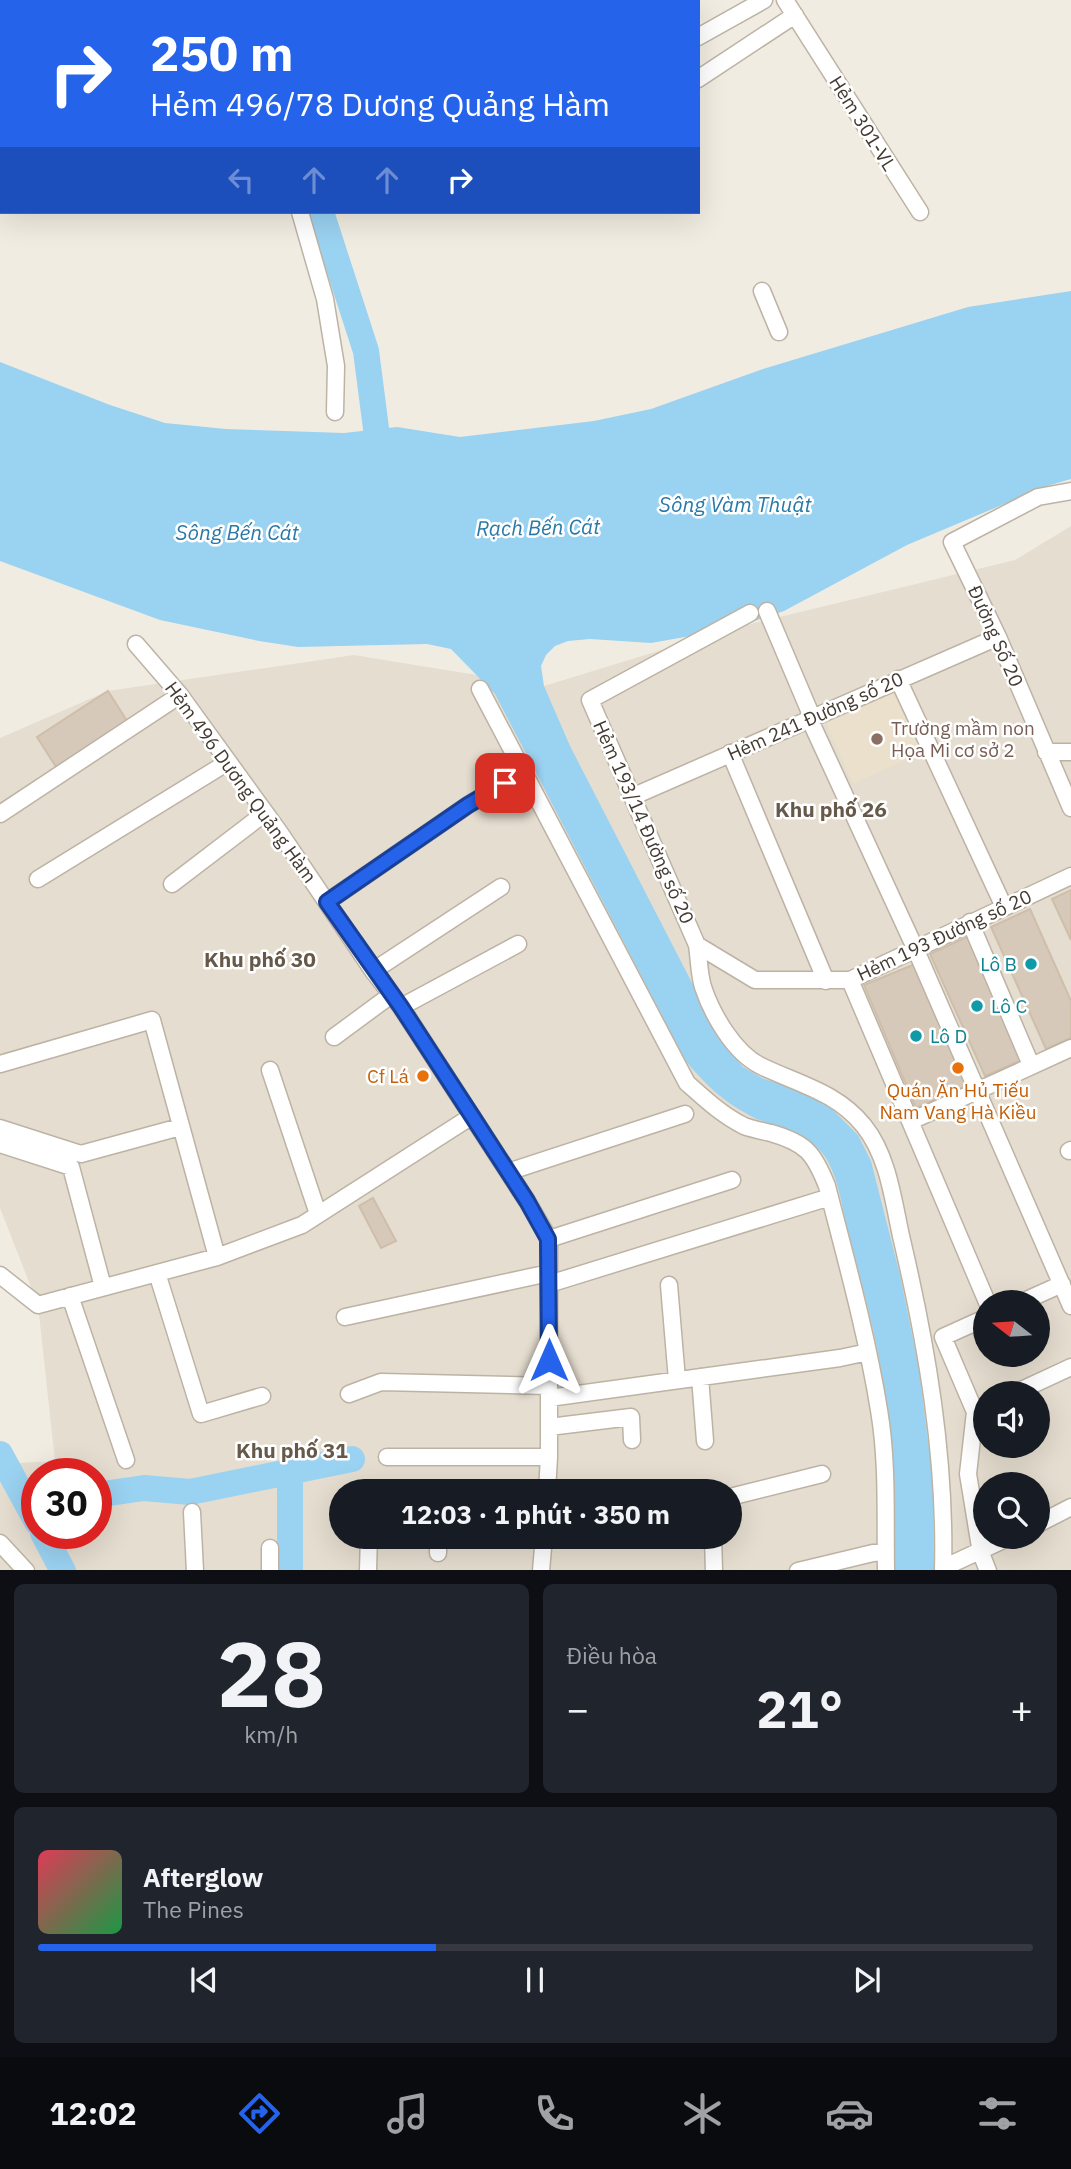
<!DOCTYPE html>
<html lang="vi">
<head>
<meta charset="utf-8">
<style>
	:root { --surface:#171b24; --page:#20242c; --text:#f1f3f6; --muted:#9ea1a6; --line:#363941; --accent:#2563eb }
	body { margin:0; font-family:"IBM Plex Sans",sans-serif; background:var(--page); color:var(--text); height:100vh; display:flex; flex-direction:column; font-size:26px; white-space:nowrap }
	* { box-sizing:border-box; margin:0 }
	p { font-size:23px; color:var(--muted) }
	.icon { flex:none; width:38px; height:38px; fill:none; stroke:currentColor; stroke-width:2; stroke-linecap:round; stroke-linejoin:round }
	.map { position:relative; height:1570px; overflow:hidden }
	.side { display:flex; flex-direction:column; gap:14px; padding:14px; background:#0d0f14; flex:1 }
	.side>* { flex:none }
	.banner { position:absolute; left:0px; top:0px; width:700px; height:214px; box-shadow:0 7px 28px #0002; background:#2563eb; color:#fff; overflow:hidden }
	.needle { width:46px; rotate:287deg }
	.controls { position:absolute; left:973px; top:1290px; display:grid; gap:14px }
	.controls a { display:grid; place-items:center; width:77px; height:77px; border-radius:50%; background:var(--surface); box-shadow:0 7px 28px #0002; font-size:35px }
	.speed { position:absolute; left:21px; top:1458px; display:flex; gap:14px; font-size:35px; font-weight:700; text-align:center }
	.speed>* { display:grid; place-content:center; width:91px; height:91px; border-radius:50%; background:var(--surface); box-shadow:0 7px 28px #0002; line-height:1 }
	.speed .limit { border:10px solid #d22; background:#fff; color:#111 }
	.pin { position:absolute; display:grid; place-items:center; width:60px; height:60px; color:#fff; margin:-30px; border-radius:14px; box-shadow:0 4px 10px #0006 }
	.me { position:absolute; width:77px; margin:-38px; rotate:0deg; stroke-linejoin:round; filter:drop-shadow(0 0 5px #0008) }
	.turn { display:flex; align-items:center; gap:24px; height:147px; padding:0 35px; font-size:32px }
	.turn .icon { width:91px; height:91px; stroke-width:2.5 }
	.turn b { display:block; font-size:49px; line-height:60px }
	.lanes { display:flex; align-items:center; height:66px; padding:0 35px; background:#0003; justify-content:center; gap:35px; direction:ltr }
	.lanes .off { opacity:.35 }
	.big { font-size:52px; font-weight:800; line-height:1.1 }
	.side .widget { flex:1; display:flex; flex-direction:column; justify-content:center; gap:10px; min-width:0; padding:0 24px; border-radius:10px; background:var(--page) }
	.side .dial { align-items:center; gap:0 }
	.dial b { font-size:91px; line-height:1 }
	.song { display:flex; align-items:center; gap:21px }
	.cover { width:84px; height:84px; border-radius:10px; background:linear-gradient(135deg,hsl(350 70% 55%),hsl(140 70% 35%)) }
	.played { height:7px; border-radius:4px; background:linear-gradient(90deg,var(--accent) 40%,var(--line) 40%) }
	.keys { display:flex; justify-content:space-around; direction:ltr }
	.heat { display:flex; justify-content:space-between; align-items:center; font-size:38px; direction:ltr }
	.side .tiles { flex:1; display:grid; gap:14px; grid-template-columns:1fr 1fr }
	.widget:last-child { grid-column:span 2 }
	.trip { position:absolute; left:329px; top:1479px; width:413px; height:70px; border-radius:35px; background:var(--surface); box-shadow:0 7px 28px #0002; font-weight:800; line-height:70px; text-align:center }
	.dock { display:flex; height:112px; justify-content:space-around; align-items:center; background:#090b0e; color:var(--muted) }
	.dock .icon { width:49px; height:49px }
	.dock .on { color:var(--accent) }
	.dock b { font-size:32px; color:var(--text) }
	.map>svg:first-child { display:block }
</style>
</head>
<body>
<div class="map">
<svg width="1071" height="1571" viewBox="0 0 1071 1571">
	<rect width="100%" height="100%" fill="#f1ece1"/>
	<path fill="#e5ddcf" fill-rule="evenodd" d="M1071,526V1570H0V1464L55,1461L38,1305L0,1208V738L108,691L354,655L544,686L730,629L1015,560ZM985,1302H1038V1354H985ZM985,1393H1038V1446H985ZM37,1474H96V1533H37ZM985,1484H1038V1536H985ZM341,1491H730V1536H341Z"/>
	<path fill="#ebe0cb" d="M897,683L927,750L853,784L828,728V723L831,716Z"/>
	<path fill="#9ad2f1" d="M1071,291V479L1047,486L907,545L784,611L730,629L651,643L590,639L568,641L555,646L546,655L541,666L544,686L570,746L724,1045L743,1067L764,1079L809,1093L827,1104L858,1135L871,1161L900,1275L919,1369L933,1481L934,1570H894C896,1514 894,1457 886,1401C879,1345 863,1289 849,1235C842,1210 839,1175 823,1154C804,1129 774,1129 749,1115C722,1101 704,1083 685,1060L495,694L451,649L427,644L298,647L259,641L160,620L0,561V362L110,405L165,423L226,429L344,433L397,427L460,437L594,421L651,409L763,369L968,307Z"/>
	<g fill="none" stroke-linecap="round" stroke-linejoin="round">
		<path stroke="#9ad2f1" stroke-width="26" d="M326,2V0
			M321,212L366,351L377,436L384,464
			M0,1454L37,1522
			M96,1495L144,1488L190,1492L352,1459
			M43,1533L63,1571
			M290,1571V1472"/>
	</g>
	<path fill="#d6c9ba" stroke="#cebeaa" stroke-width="2" d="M108,691L129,724L58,770L37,737Z
		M1071,890V940L1052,899Z
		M1030,909L1071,1001V1038L1046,1049L991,927Z
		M969,936L1024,1059L985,1076L930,954Z
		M915,964L967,1086L916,1108L864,985Z
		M373,1198L396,1241L381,1248L359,1206Z"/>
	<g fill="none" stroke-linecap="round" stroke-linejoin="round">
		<defs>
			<path id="minor" d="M414,0L415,2
				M785,0L920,212
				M297,2V0
				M698,37L764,0
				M698,79L795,15
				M300,212L325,299L336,366L335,412
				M762,291L779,332
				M1071,491L1038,497L952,542L998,637L1071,808
				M767,611L812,717
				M750,613L590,700L697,945C699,958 699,974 703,987C712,1014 734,1053 761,1066C798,1084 837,1092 864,1126C888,1156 893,1199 901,1236C927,1346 946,1457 943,1571
				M136,644L180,695L280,833L373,971L401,1007L527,1201L549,1239V1457L547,1491
				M898,679L1004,907
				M480,689L687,1083C705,1099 722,1115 744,1126C752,1129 762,1131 771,1133C806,1143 814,1153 827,1186C846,1260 867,1335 879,1410C888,1463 885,1517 886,1571
				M809,718L915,948L1071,1306
				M1046,752H1071
				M730,753L826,981
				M634,796L998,637
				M0,814L180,695
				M38,879L228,762
				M172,884L265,813
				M327,902L468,805L524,772
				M970,922L1031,1065
				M697,945L755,980H850L1071,876
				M373,971L501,887
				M850,980L987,1302
				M401,1007L518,944
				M334,1037L391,995
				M0,1064L152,1020L217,1257
				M270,1070L318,1214
				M911,1121L1071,1048
				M0,1128L81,1154L180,1127
				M0,1144L71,1167L103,1287
				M1069,1151L1071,1150
				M508,1172L685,1114
				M549,1239L732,1180
				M157,1273L201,1414L262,1396
				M0,1275L38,1305L217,1257L302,1225L472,1116
				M549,1284L830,1197
				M669,1285L677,1380
				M70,1296L126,1460
				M1022,1302L1062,1284
				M345,1317L549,1273
				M985,1318L943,1337L975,1412L968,1474L981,1553L988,1571
				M700,1377L705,1441
				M1015,1393L1071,1367
				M349,1394L381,1382L549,1386
				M549,1398L840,1358L868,1352
				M549,1427L631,1417L632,1440
				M387,1457H549
				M730,1497L822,1474
				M192,1512L195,1571
				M1038,1524L1071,1507
				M713,1536L714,1571
				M0,1543L26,1571
				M270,1548V1571
				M438,1553V1536
				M943,1568L1012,1536
				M368,1571L369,1536
				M541,1571L544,1536
				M798,1571L873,1553L886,1552"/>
		</defs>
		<use href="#minor" stroke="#bdb3a4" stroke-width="19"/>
		<use href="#minor" stroke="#fff" stroke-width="16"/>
	</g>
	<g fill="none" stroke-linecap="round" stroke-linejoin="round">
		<defs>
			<path id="route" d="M505,783L468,805L327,902L401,1007L472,1116L527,1201L548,1239L549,1360"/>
		</defs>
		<use href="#route" stroke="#184099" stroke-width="18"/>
		<use href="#route" stroke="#2563eb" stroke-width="12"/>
	</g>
	<circle fill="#8d6e63" stroke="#fff" stroke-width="2.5" cx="877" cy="739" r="7"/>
	<g fill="#0f9aa8" stroke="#fff" stroke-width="2.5">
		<circle cx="1031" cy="964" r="7"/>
		<circle cx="977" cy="1006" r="7"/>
		<circle cx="916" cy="1036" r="7"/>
	</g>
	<g fill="#e8710a" stroke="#fff" stroke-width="2.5">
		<circle cx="958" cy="1068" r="7"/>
		<circle cx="423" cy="1076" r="7"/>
	</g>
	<g text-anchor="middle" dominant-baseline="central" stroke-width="5" stroke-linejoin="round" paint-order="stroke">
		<g font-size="19" fill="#433b32" stroke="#fff">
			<text transform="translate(863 123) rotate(58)">Hẻm 301-VL</text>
			<text transform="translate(996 636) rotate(66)">Đường Số 20</text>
			<text transform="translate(815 716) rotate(-24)">Hẻm 241 Đường số 20</text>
			<text transform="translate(241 782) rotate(54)">Hẻm 496 Dương Quảng Hàm</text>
			<text transform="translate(644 822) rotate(66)">Hẻm 193/14 Đường số 20</text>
			<text transform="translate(944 935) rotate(-25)">Hẻm 193 Đường số 20</text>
		</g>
		<g font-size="19" fill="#785e54" stroke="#fff" text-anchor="start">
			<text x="891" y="728">Trường mầm non<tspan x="891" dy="22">Họa Mi cơ sở 2</tspan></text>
		</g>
		<g font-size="19" fill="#0d838f" stroke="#fff" text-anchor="start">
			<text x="1017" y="964" text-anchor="end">Lô B</text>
			<text x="991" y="1006">Lô C</text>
			<text x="930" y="1036">Lô D</text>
		</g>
		<g font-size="19" fill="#c56008" stroke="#fff" text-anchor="end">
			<text x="409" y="1076">Cf Lá</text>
			<text x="958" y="1090" text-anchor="middle">Quán Ăn Hủ Tiếu<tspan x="958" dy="22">Nam Vang Hà Kiều</tspan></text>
		</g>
		<g font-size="21" font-style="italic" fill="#2979a8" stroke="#fff">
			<text x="735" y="504">Sông Vàm Thuật</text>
			<text transform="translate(538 527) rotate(-1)">Rạch Bến Cát</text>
			<text x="237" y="532">Sông Bến Cát</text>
		</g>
		<g font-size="21" font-weight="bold" fill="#665949" stroke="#fff">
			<text x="831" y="809">Khu phố 26</text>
			<text x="260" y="959">Khu phố 30</text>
			<text x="292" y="1450">Khu phố 31</text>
		</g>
	</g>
</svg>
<div class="controls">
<a><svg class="needle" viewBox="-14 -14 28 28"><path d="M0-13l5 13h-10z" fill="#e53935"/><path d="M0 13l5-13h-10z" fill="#9ea1a6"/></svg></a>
<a><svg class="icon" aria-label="sound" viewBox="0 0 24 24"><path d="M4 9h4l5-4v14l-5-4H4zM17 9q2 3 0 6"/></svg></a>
<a><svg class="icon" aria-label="search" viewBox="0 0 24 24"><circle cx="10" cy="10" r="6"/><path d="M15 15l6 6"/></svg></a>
</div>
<div class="speed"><div class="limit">30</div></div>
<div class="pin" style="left:505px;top:783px;background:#d93025"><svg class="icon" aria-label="arrive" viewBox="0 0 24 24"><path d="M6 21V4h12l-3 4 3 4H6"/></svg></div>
<svg class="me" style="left:549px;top:1360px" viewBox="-20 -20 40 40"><path d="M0-17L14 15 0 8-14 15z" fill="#2563eb" stroke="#fff" stroke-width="4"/></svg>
<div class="trip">12:03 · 1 phút · 350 m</div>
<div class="banner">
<div class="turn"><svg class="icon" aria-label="right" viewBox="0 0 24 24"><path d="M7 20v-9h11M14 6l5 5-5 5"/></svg><div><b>250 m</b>Hẻm 496/78 Dương Quảng Hàm</div></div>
<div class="lanes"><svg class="icon off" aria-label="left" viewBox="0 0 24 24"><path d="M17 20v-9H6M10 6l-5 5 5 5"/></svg><svg class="icon off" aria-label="ahead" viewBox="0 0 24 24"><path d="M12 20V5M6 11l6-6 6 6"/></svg><svg class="icon off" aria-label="ahead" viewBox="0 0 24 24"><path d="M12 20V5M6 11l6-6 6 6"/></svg><svg class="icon" aria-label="right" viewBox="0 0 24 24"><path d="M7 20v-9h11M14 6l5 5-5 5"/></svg></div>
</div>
</div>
<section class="side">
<div class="tiles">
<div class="widget dial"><b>28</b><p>km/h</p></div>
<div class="widget"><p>Điều hòa</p>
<div class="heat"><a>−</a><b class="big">21°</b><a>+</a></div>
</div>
<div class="widget">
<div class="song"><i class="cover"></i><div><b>Afterglow</b><p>The Pines</p></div></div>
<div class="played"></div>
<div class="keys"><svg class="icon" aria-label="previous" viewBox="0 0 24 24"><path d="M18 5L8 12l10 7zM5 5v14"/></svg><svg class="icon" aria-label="pause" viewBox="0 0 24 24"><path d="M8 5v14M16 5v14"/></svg><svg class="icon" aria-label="next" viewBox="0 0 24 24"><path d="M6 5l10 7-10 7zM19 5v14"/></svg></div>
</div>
</div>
</section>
<nav class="dock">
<b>12:02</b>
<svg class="icon on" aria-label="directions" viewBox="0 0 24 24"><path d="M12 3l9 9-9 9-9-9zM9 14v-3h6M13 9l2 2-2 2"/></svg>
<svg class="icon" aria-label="music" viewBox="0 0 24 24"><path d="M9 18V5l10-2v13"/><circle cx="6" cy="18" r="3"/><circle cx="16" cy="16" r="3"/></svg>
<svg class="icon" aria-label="phone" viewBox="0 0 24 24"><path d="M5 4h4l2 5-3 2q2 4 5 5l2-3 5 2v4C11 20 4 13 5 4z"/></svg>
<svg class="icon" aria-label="climate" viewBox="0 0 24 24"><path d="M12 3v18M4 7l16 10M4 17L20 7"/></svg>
<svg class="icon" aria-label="car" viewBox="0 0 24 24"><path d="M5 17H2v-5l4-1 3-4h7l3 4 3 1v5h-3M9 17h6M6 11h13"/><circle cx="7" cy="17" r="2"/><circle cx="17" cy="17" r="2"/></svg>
<svg class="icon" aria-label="filters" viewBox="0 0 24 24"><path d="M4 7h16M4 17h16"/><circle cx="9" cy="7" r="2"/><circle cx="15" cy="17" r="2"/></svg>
</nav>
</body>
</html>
